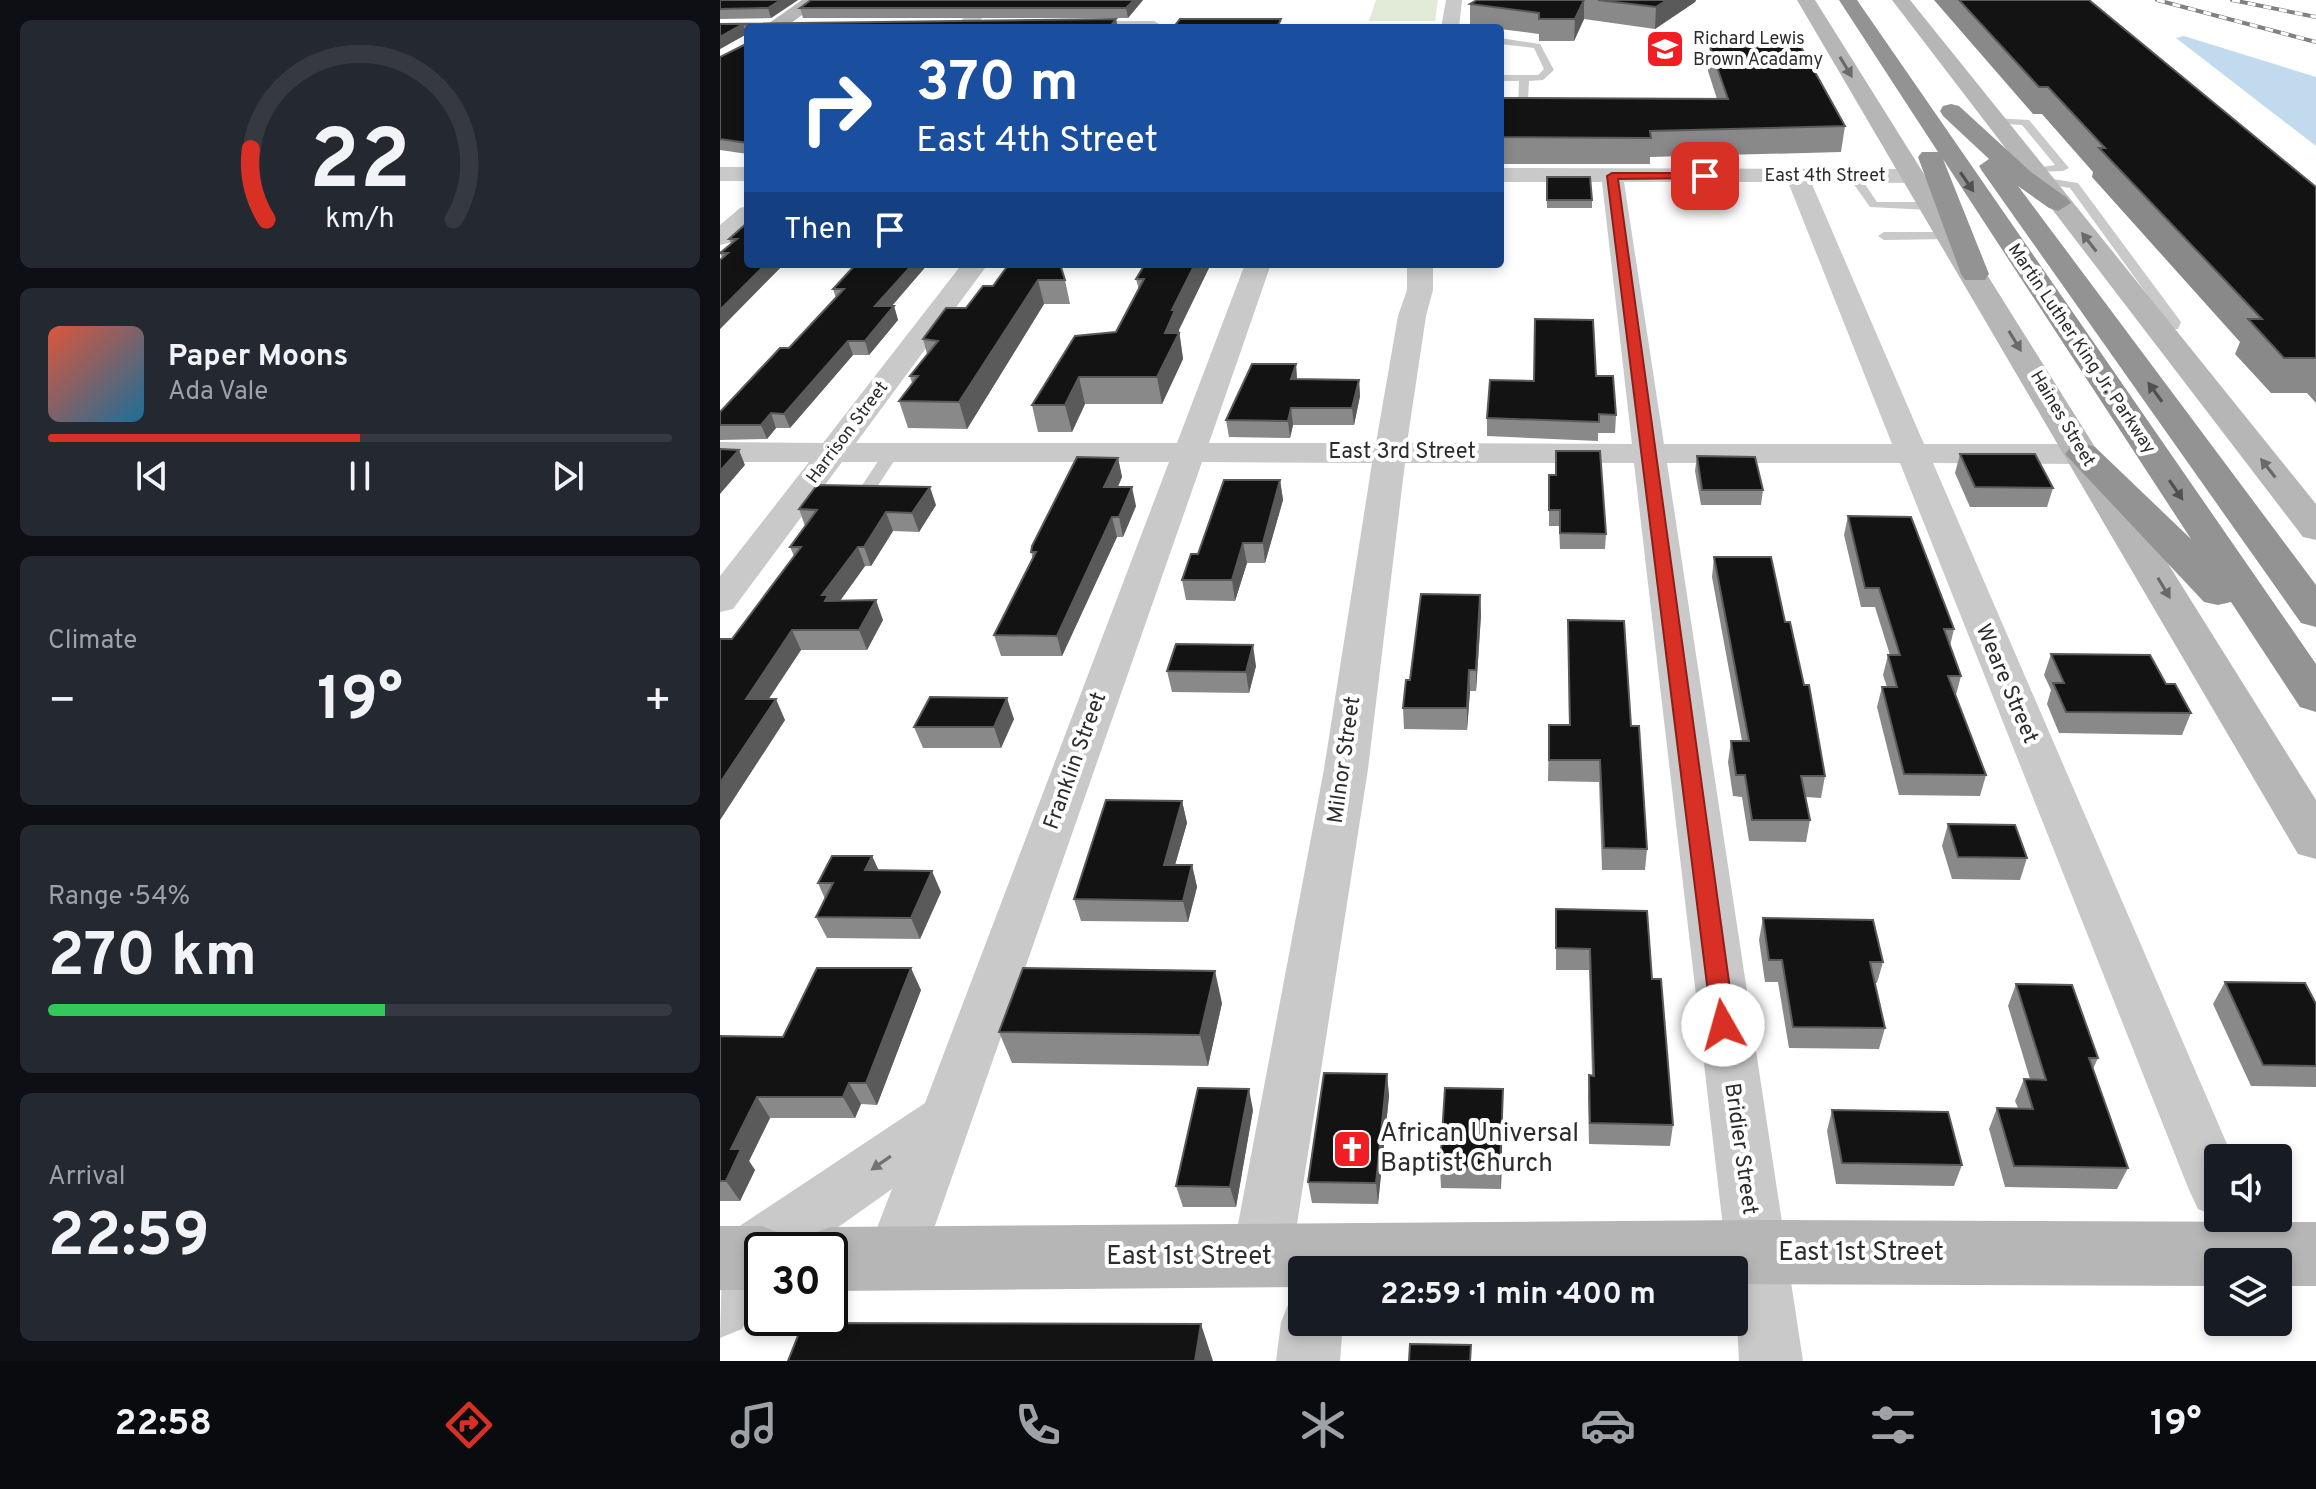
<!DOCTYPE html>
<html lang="en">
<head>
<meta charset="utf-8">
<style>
	:root { --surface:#171b24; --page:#242831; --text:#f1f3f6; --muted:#9ea1a6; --line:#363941; --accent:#d93025 }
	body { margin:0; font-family:Overpass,sans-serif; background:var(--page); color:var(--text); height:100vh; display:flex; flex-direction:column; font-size:30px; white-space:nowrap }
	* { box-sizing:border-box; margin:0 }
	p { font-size:26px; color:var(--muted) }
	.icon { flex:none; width:44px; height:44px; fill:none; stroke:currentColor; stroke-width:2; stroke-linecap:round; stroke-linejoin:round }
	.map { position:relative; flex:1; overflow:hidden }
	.sheet { display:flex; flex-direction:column; gap:20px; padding:20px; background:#0d0f14; width:720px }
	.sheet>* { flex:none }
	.banner { position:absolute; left:24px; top:24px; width:760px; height:244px; border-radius:8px; box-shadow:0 4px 12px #0003; background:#1a4fa0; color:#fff; overflow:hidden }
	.buttons { position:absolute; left:1484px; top:1144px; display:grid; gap:16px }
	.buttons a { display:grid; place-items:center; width:88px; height:88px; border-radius:8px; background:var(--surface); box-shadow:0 4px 12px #0003; font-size:40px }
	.speed { position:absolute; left:24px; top:1232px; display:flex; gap:16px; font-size:40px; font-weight:700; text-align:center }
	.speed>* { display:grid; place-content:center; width:104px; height:104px; border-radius:50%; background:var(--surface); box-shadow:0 4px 12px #0003; line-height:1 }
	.speed .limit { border:4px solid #111; border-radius:12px; background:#fff; color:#111 }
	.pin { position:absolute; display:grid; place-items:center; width:68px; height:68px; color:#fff; margin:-34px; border-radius:16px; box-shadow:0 4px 12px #0006 }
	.me { position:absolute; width:88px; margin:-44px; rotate:353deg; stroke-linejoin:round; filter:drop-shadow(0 0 6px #0008) }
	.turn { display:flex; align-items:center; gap:28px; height:168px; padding:0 40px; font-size:36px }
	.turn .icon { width:104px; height:104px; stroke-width:2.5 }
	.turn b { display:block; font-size:56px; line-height:68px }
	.then { display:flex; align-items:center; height:76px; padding:0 40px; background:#0003; gap:16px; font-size:30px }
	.big { font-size:60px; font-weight:700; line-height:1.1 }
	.sheet .widget { flex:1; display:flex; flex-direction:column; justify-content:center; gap:12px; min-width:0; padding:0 28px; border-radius:12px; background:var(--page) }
	.sheet .dial { align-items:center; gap:0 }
	.dial svg { height:208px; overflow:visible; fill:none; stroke:var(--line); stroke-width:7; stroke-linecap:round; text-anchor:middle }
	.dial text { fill:var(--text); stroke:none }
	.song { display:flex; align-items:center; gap:24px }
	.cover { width:96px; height:96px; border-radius:12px; background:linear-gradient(135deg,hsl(10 70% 55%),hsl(200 70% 35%)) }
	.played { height:8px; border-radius:4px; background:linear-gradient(90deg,var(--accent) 50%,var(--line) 50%) }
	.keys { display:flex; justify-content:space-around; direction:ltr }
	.heat { display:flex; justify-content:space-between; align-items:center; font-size:44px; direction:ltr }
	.charge { height:12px; border-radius:6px; background:linear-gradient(90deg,#34c759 54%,var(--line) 0) }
	.trip { position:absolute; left:568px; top:1256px; width:460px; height:80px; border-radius:8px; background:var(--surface); box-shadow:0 4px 12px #0003; font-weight:700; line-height:80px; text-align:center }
	.menu { display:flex; height:128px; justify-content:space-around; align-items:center; background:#090b0e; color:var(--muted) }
	.menu .icon { width:56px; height:56px }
	.menu .current { color:var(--accent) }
	.menu b { font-size:36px; color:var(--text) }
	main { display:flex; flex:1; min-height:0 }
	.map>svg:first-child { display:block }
</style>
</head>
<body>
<main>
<section class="sheet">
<div class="widget dial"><svg viewBox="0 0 100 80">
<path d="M14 69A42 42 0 1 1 86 69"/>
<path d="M14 69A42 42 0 0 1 8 42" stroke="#d93025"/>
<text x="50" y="56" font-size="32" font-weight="700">22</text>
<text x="50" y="72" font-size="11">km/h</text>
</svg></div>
<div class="widget">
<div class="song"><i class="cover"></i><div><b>Paper Moons</b><p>Ada Vale</p></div></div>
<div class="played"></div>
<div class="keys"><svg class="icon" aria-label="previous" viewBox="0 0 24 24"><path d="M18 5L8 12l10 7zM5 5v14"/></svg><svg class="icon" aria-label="pause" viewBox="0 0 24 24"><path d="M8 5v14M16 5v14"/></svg><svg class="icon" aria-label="next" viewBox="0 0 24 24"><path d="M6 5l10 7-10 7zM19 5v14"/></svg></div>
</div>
<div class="widget"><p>Climate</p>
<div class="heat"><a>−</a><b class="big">19°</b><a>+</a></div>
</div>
<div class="widget"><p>Range · 54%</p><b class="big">270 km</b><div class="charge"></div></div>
<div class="widget"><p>Arrival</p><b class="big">22:59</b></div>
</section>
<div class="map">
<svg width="1596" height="1361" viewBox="0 0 1596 1361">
	<rect width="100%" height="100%" fill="#fff"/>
	<path fill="#e1ebd8" d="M656,0H718L715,21H649Z"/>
	<path fill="#c2daed" d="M1464,36L1596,77V146L1456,38Z"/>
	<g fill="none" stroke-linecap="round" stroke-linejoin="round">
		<path fill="#c9c9c9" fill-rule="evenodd" d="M780,38L820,44L834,70L823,80L809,81L807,116L780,119V113L798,111L799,81H780V75H818L824,69L814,48L780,44Z
			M1273,118L1309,120L1349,168L1343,171L1315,172V168L1335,165L1302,125L1269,123Z
			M1130,174H1138L1157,202H1209L1215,206L1209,210L1150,207L1128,176Z
			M1320,177L1358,183L1461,322L1458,329L1431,330V324L1447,322L1350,188L1316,182V178Z
			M1227,232L1233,236L1231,239L1164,240L1158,236L1164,232Z
			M172,447L180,452L157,487L155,491H143L141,487L166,449Z"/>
		<path fill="#c9c9c9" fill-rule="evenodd" d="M263,0H281L252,28H233Z
			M726,0H742L739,28H721Z
			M344,21H434L443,26L337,28L338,22Z
			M0,167H28V181H0Z
			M780,168L1190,169L1201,176L1190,183L1091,182L1204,444H1363L1374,447L1379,454L1374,461L1363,464L1213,463L1513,1158H1498V1217L1478,1209L1469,1190L1180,463H947L1083,1361H1019L1014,1270H1008L914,463H685L648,769L572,1256L563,1277L542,1285L521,1277L512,1256L604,769L652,463L482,462L196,1280L175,1288L154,1280L145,1259L172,1189L86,1250H42V1286L22,1329L0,1338L3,1237L205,1103L449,462H122L13,609L0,612V576L89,462H0V442L103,443L242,264H268L136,443H457L525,264H551L489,443H656L678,316L687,290V264H713V290L706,316L687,443L912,444L882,182H780ZM904,182H1068L1172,444H944Z
			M28,206V226L9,243L0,245V225L20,208Z
			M582,1295V1322H623L620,1361H556L561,1322L570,1300Z"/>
		<path fill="#b6b6b6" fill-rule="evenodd" d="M82,0H103L64,28H42Z
			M1077,0H1095L1596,800V859L1578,854Z
			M1172,0H1190L1596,504V540L1583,537Z
			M1034,1220L1596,1222V1286H1558V1262H1498V1286L1014,1284V1270H582V1287L110,1291V1250H81L87,1236L110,1227Z
			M0,1226H42L65,1235L72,1250H42V1290H0Z"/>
		<path fill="#939393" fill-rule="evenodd" d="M1119,0H1137L1596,664V712L1580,707L1511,602L1498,605L1484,602L1345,454L1351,447L1363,443L1375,447L1471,539L1223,159L1269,274L1265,280H1245L1241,274L1198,157L1202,152H1218Z
			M1231,104L1239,106L1311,172L1347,198L1351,203L1338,211L1329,208L1298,186L1596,585V627L1581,623L1262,171L1259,166L1269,159L1223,116L1220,111L1223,106Z"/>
		<defs>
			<path id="rail" d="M1437,0L1596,42
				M1512,0L1596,17"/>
		</defs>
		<use href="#rail" stroke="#818181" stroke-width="4"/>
		<use href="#rail" stroke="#fff" stroke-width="3" stroke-dasharray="8" stroke-linecap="butt"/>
	</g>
	<path fill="#898989" d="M0,0H78L51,18L0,19Z
		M91,0H423L408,18H83L80,8Z
		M757,0H976L975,2L935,29L864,19L854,41H819V34L780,29V28L750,25V4Z
		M1214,0H1369L1596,187V403L1587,393H1551L1515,354L1520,342L1372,177L1373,172L1322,114H1313Z
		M396,19L28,28V154L0,150V57L26,44V34L0,49V24Z
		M990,47L1125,126L1121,152L930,157V164H780V98L997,99L988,71Z
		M827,177L872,200V208H827Z
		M28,222V264H64L0,329L2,258L0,253L11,244L9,239Z
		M136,264H208L171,306H174L178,320L149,355H133L70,428H56L47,439L0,440V412L69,348L116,298L113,289Z
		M289,264L345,280L350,304H324L247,429L188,428L179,401L192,383L190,376L207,354L203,339L246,308L273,286Z
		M425,264L459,330L463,359L442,404H365L352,432H318L312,405L396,332L419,290L416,279Z
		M576,364L577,379L639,380L640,396L634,425H573L570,438L509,437L506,420Z
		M876,376L896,415L895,433H878V441L767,436V418L814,381Z
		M1240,454L1333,488L1327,507H1250L1235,473Z
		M977,456L1043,490L1041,505H981L975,471Z
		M398,458L402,477L398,487L416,506L403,537H397L342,656H281L274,635L313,559L311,552Z
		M829,475L886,534L885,549H840L839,526H829Z
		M560,480L563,500L545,563H527L515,601L466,600L462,580L478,554Z
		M216,505L199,532L173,531L151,566H145L120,601L163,620L147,650H81L48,699L65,720L0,820L12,639L74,556L70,547L85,526L79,509Z
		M1128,516L1234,629L1230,646L1241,676L1236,695L1266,775L1260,796L1179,795L1157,707L1162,687H1167L1163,675L1168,655H1170L1155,607H1141L1124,535Z
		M994,557L1065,622L1105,776L1101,798L1086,797L1090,820L1086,842L1029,841L1022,797L1013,796L1008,762L1011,741H1022L992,577Z
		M760,595L761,615L756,691H750L747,730L684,729L683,708L690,680Z
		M848,620L911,726L927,849L925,870H882L879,782L828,781L829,725H849Z
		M1331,654L1446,684L1471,713L1462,735L1339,733L1327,704L1331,690L1324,675Z
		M536,666L529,693L452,692L447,671Z
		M294,719L281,748H203L194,727Z
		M462,801L467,823L455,865H472L477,887L468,922L361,921L354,899Z
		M1228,824L1307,858L1300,880L1232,879L1222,846Z
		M152,856L159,871L221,892L200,939L107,938L96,917L105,899L98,883Z
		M836,909L932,979L953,1125L950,1146L869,1144L868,1097L869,1075H872L869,970H836Z
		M1043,918L1163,962L1157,983H1155L1165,1028L1159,1049L1069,1048L1058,982H1045L1039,940Z
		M1505,982L1596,1004V1087L1531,1086L1493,1004Z
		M1296,984L1378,1058L1373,1069L1408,1168L1397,1189L1285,1187L1269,1129L1277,1108H1298L1295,1101L1304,1079H1310L1288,1006Z
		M201,990L157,1105L141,1104L135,1118H50L29,1161L35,1170L20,1201H0V1036L63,1037Z
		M502,1003L488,1066L292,1063L279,1032Z
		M667,1074L669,1096L658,1204L592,1203L588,1182Z
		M783,1089L781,1189L721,1188L720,1167Z
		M533,1110L516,1207H463L456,1186Z
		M1112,1110L1242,1165L1234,1186L1116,1184L1107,1131Z"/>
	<path fill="#5a5a5a" d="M61,0H78L51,18L48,8Z
		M414,0H423L408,18L406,8Z
		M864,0V19L854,41L855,19Z
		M947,0H976L975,2L935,29L936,7Z
		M396,19L398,28H389Z
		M23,24L27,34L0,49V37Z
		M46,264H64L0,329V310Z
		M193,264H208L160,320L155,306Z
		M475,264H491L459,330L463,359L442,404L437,377L445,333L452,310Z
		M318,280L324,304L247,429L239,402Z
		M174,306L178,320L149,355L145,341Z
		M128,341L133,355L70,428L64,414Z
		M576,364L577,381L571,379Z
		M359,377L365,404L352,432L345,405Z
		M639,380L640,396L634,425L632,408Z
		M571,408L573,425L570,438L568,421Z
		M51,413L56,428L47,439L41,425Z
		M19,450L25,465L0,494V471Z
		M398,458L402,477L389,506L384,487Z
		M560,480L563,500L545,563L543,543Z
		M210,487L216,505L199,532L192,513Z
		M412,487L416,506L403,537L399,517Z
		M166,512L173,531L151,566L144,547Z
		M392,517L397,537L342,656L337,636Z
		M523,543L527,563L515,601L512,580Z
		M138,547L145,566L114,609L113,620L102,595Z
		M760,595L761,615L756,691V670Z
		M156,600L163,620L147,650L139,630Z
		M72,630L81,650L35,720L26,699Z
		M533,645L536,666L529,693L526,672Z
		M749,670L750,691L747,730V708Z
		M287,698L294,719L281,748L274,727Z
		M56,699L65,720L0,820V783Z
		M462,801L467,823L449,886L444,865Z
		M152,856L162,878L145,870Z
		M472,865L477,887L468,922L463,901Z
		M212,871L221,892L200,939L191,918Z
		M191,968L201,990L157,1105L146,1083Z
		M495,971L502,1003L488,1066L480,1035Z
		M667,1074L669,1096L658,1204L656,1183Z
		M129,1083L141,1104L135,1118L123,1097Z
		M529,1089L533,1110L516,1207L510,1187Z
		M783,1089V1110L781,1189L780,1168Z
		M37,1097L50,1118L29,1161L35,1170L20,1201L6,1181L11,1149Z
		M481,1324L493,1361H475Z"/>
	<path fill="#131313" stroke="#5a5a5a" stroke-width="2" d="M0,0H61L48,8L0,9Z
		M91,0H414L406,8H80Z
		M757,0H864L855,19H819V13L750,4Z
		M878,0H947L936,7Z
		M1239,0H1369L1596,187V358H1564L1528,319H1542L1379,148H1385L1328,87H1319Z
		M396,19L389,28H28V143L0,139V57L26,44L27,25L23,24L0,37V24Z
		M460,19H561L557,28H453Z
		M990,47H1081L1125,126L930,131L931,138L780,137V98L1008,99Z
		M827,177H870L872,200H827Z
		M28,222V264H46L0,310V260L8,253H0L17,239H9Z
		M136,264H193L155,306H174L145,341H128L64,414L51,413L41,425H0V412L60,348H69L124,289H113Z
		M289,264H340L345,280H318L239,402L179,401L198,376H190L218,341L203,339L226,308H246L263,286H273Z
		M425,264H475L452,310H455L445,333H459L437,377H359L345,405H312L355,336L396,332L424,279H416Z
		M815,319L873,320L876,376H893L896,415L879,414V422L767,418L770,380L814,381Z
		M532,364H576L571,379L639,380L632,408H571L568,421L506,420Z
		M0,449L19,450L0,471Z
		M836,451H880L886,534L840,533V510H829V475H836Z
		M1240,454H1315L1333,488L1255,487Z
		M977,456L1035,457L1043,490H982Z
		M357,457L398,458L384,487H412L399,517H392L337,636L274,635L316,552H311L312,546Z
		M504,480H560L543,543H523L512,580H462L471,554H478Z
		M97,485L210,487L192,513L166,512L144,547H138L102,595H108L105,601L156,600L139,630H72L26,699H56L0,783V639H12L81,547H70L97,510L79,509Z
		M1128,516L1191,517L1234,629H1224L1241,676H1228L1266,775L1184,774L1162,687H1177L1168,655H1180L1159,588H1145Z
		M994,557H1051L1065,622H1070L1084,685H1089L1105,776H1081L1090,820H1032L1025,775H1016L1011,741H1029Z
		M701,594L760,595L756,670H749L747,708H683L686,680H690Z
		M848,620L904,621L911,726H919L927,849L884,848L880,760H829V725H850Z
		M456,644L533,645L526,672L447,671Z
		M1331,654L1430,655L1446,684H1455L1471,713L1346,712L1333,683H1344Z
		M210,697L287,698L274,727H194Z
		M386,800L462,801L444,865H472L463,901L354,899Z
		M1228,824L1295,825L1307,858L1238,857Z
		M112,856H152L145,870L212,871L191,918L96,917L113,883H98Z
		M836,909L927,911L932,979H941L953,1125L870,1123L869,1075L874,1076L870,949L836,948Z
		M1043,918L1153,920L1163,962H1150L1165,1028L1073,1027L1062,960H1049Z
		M97,968H191L146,1083H129L123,1097H37L11,1149H21L6,1181H0V1036L63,1037Z
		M303,968L495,971L480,1035L279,1032Z
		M1505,982L1585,983L1596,1004V1066L1543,1065Z
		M1296,984L1352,985L1378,1058H1369L1408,1168L1294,1166L1277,1108L1313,1109L1304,1079L1326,1080Z
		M604,1073L667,1074L656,1183L588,1182Z
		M478,1088L529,1089L510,1187L456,1186Z
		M725,1088L783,1089L780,1168L720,1167Z
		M1112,1110L1228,1112L1242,1165L1122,1163Z
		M83,1323L481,1324L475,1361H68Z
		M690,1344L751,1345L750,1361H689Z"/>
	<defs><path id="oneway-solid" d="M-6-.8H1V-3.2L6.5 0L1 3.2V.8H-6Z" transform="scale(2)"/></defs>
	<g fill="#6a6a6a">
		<use href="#oneway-solid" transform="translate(1126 67) rotate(59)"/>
		<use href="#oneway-solid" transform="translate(1369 242) rotate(-128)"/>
		<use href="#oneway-solid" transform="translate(1295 341) rotate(59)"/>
		<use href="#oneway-solid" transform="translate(1548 468) rotate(-128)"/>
		<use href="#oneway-solid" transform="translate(1444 588) rotate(59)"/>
	</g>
	<g fill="#505050">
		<use href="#oneway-solid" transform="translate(1247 182) rotate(56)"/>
		<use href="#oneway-solid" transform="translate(1435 392) rotate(-126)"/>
		<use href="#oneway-solid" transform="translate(1456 490) rotate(56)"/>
	</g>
	<use fill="#737373" href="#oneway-solid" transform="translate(161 1163) rotate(145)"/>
	<path fill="#d93025" stroke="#8d1f18" stroke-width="2" d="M985,173L988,178L898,179L1015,1025L1012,1032L1003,1034L995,1032L992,1025L887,176L892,173Z"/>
	<defs>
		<symbol id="school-square" viewBox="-11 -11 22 22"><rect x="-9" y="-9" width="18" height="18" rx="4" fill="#f21e24" stroke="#fff"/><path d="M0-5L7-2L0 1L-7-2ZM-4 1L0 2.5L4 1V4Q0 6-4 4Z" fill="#fff"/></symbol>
		<symbol id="church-square" viewBox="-11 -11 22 22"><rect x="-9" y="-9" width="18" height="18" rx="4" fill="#f21e24" stroke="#fff"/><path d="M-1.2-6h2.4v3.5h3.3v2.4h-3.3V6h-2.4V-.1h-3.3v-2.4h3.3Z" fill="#fff"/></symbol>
	</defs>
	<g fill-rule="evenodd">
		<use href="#school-square" x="923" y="27" width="44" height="44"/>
		<use href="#church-square" x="610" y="1127" width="44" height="44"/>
	</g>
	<g text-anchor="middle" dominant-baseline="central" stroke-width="8" stroke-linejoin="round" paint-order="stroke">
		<g font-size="18" fill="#2c2c2c" stroke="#fff" text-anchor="start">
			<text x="973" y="39">Richard Lewis<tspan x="973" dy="21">Brown Acadamy</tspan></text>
		</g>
		<g font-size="18" fill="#2c2c2c" stroke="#fff">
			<text x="1105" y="176">East 4th Street</text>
			<text transform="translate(1361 349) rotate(56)">Martin Luther King Jr. Parkway</text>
			<text transform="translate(1342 419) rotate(59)">Haines Street</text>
			<text transform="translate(128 433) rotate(-53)">Harrison Street</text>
		</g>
		<g font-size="22" fill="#2c2c2c" stroke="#fff">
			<text x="682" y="452">East 3rd Street</text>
			<text transform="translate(1286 684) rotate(67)">Weare Street</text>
			<text transform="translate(625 760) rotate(-82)">Milnor Street</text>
			<text transform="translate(356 761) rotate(-70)">Franklin Street</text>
			<text transform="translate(1020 1149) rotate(82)">Bridier Street</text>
		</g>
		<g font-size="26" fill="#2c2c2c" stroke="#fff" text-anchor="start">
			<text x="660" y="1134">African Universal<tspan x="660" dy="30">Baptist Church</tspan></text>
		</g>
		<g font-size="26" fill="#2c2c2c" stroke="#fff">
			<text x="1141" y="1253">East 1st Street</text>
			<text x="469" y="1257">East 1st Street</text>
		</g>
	</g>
</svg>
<div class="buttons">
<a><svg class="icon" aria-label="sound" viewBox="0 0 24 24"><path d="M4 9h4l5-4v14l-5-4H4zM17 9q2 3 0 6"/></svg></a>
<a><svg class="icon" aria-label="layers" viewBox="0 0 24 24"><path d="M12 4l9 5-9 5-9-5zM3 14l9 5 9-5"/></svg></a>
</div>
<div class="speed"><div class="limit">30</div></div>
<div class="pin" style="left:985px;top:176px;background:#d93025"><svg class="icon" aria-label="arrive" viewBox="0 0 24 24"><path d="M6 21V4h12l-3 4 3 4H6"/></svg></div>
<svg class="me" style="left:1003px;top:1025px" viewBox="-20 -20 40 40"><circle r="19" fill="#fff"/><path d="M0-13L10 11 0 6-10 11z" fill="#d93025"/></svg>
<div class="trip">22:59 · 1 min · 400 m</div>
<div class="banner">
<div class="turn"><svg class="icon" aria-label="right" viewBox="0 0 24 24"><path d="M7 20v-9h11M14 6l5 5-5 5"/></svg><div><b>370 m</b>East 4th Street</div></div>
<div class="then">Then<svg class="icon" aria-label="arrive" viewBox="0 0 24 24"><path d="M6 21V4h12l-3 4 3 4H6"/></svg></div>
</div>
</div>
</main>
<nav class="menu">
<b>22:58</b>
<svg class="icon current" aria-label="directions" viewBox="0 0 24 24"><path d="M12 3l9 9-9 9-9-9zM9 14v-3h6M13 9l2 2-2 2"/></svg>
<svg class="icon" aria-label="music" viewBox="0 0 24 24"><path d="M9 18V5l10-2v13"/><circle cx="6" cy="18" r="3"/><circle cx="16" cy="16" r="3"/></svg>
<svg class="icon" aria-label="phone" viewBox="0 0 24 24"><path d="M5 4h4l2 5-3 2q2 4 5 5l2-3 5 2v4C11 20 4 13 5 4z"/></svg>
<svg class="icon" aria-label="climate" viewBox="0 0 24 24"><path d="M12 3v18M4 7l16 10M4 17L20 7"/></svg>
<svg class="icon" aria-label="car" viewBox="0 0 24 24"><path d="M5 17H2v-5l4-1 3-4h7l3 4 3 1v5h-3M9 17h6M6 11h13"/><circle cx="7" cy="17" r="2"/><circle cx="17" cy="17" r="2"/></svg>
<svg class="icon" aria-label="filters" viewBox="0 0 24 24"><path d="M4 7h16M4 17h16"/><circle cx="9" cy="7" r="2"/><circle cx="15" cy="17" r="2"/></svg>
<b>19°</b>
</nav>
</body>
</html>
